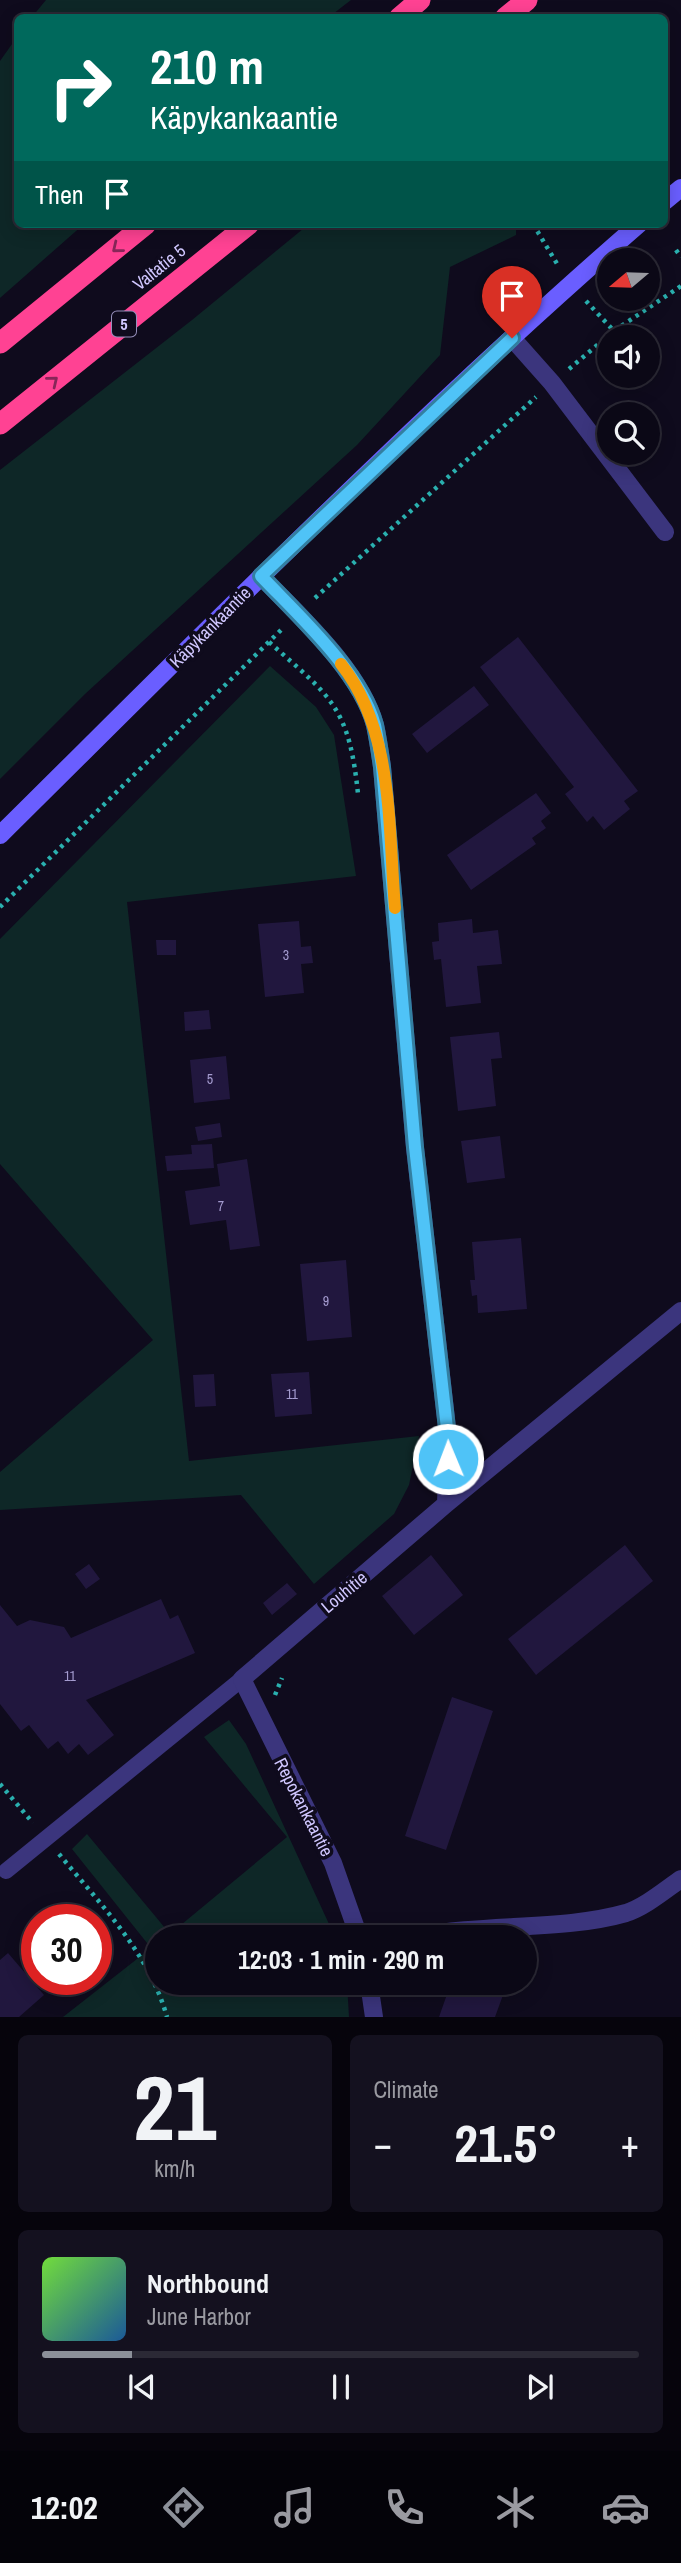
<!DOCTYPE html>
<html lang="en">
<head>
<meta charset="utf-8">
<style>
	:root { --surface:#0b0816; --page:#14111f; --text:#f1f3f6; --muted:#9a9aa1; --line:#2b2935; --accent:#8c9099 }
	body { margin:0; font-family:"Archivo Narrow",sans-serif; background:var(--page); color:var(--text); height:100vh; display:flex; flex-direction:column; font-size:26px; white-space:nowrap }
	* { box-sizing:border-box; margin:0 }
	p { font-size:23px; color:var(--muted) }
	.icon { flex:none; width:38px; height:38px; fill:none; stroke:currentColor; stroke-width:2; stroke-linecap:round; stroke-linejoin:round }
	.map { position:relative; height:2017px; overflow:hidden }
	.sheet { display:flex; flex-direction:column; gap:18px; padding:18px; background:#06040c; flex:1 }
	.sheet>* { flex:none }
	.hud { position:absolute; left:14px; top:14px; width:654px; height:214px; border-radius:10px; box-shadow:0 4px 18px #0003,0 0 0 2px var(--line); background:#00695c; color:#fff; overflow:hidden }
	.needle { width:46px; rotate:251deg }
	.tools { position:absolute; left:597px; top:248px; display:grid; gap:14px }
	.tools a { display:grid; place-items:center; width:63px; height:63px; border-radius:50%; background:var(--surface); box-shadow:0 4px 18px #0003,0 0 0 2px var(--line); font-size:35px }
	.speed { position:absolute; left:21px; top:1904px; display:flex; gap:14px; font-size:35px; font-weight:700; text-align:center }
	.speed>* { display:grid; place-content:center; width:91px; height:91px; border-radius:50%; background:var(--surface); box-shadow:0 4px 18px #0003,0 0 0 2px var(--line); line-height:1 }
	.speed .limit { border:10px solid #d22; background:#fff; color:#111 }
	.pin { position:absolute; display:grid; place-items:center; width:60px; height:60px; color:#fff; margin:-72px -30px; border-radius:50% 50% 50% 0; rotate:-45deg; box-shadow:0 0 7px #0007 }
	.pin .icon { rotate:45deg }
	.me { position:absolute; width:77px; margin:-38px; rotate:359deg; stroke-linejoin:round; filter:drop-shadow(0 0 5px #0008) }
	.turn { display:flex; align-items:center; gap:24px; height:147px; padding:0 21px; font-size:32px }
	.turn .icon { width:91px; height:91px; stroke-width:2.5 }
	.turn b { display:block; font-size:49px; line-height:60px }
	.then { display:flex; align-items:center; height:66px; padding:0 21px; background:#0003; gap:14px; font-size:26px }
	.big { font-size:52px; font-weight:800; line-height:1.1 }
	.sheet .card { flex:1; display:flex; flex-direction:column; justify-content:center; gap:10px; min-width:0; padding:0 24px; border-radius:10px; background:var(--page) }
	.sheet .dial { align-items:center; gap:0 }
	.dial b { font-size:91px; line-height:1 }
	.song { display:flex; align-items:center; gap:21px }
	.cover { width:84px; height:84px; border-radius:10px; background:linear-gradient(135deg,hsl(100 70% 55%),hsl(210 70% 35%)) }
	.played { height:7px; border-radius:4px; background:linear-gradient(90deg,var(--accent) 15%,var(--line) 15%) }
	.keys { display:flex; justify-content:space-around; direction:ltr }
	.heat { display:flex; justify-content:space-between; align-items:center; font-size:38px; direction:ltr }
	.sheet .tiles { flex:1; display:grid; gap:18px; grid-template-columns:1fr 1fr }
	.card:last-child { grid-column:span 2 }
	.trip { position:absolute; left:145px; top:1925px; width:392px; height:70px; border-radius:35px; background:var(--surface); box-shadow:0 4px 18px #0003,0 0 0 2px var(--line); font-weight:800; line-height:70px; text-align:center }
	.dock { display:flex; height:112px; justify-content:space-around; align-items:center; background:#040309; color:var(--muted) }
	.dock .icon { width:49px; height:49px }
	.dock .active { color:var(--accent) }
	.dock b { font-size:32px; color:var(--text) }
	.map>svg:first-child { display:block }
</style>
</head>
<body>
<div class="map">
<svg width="681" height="2017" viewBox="0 0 681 2017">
	<rect width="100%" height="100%" fill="#0f0b1d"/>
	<path fill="#0e2727" d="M46,0H351L329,17H32Z
		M17,37L18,224H84L0,298V61Z
		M309,224H516V235L450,267L440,355L357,445L85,694L0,779V470L192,320Z
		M270,666L316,707L334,735L356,876L127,902L189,1461L419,1436L409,1485L394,1514L314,1584L241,1495L0,1510V1472L153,1340L0,1164V939Z
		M229,1720L246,1744L335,1937H158V1983H347L349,2017H63L151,1948L72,1849L87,1834L170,1934L287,1837L204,1737Z"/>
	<path fill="#21173e" d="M518,637L638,791L624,801L630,809L604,830L593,816L587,822L565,794L574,787L480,667Z
		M474,686L489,705L427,753L412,734Z
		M536,793L551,813L541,821L546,828L532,838L536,844L471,890L447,855Z
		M472,919L473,933L498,930L502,964L477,966L481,1003L446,1007L441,959L434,960L432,942L439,941L438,923Z
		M299,921L301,947L311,946L313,963L301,964L304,993L265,997L258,924Z
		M156,940H176V955H157Z
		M209,1010L211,1029L185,1031L184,1012Z
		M499,1032L502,1058L491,1059L496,1106L458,1111L450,1037Z
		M226,1056L230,1099L194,1103L190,1060Z
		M220,1123L222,1137L198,1141L195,1127Z
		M500,1136L505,1178L467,1183L461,1141Z
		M212,1144L214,1168L167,1171L165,1156L192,1154L191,1145Z
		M247,1159L260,1246L230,1250L226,1220L190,1225L185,1191L220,1186L217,1164Z
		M521,1238L527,1309L478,1313L477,1295L472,1296L470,1280H475L472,1242Z
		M346,1260L352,1337L307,1341L300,1264Z
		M309,1372L312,1414L275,1417L271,1374Z
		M214,1374L216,1406L195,1407L193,1375Z
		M625,1545L653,1581L536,1675L508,1639Z
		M431,1555L463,1595L414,1635L382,1596Z
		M89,1564L100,1579L86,1589L75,1574Z
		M287,1583L297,1594L272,1615L263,1603Z
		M161,1599L170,1619L178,1615L195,1653L86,1700L114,1735L88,1755L79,1744L68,1754L58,1741L48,1749L29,1725L21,1731L0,1704V1605L17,1626L30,1620L64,1627L71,1638Z
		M452,1697L493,1711L446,1850L405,1836Z
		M8,1953L44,1995L19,2017H0V1960Z
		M451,1983H470L503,1995L495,2017H439Z"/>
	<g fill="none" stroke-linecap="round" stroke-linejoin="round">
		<path stroke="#2ab0af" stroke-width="4.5" stroke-dasharray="3.5 5" stroke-linecap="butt" d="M533,224L559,267
			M676,250L681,257
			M586,301L614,331
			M569,369L614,331L681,286
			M315,598L536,397
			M269,642C332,698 349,707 358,794
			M0,907L283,628
			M275,1695L282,1678
			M0,1784L33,1823
			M59,1854C101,1905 149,1953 167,2017"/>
		<path stroke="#3b357d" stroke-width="16" d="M6,1871L242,1679"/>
		<path stroke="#3b357d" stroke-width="18" d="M512,338L552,383L665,532
			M261,576C299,616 360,670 375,725C378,738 380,753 382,767L415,1148L448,1436L446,1504
			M359,1937L333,1863L242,1679L446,1504L681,1311
			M417,1937C484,1923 563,1931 626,1913C645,1907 665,1890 681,1879
			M369,1983L374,2017"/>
		<path stroke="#6a5eff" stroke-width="18" d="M665,201L681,188
			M0,835C209,628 417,417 639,224"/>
		<path stroke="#ff4293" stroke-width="21" d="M399,18L420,0
			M505,18L527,0
			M0,343L146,224
			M0,424L249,224"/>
	</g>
	<defs><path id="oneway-chevron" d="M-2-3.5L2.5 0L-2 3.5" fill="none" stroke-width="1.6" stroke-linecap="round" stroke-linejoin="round" transform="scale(1.75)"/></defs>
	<g stroke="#872658">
		<use href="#oneway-chevron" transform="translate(117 248) rotate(141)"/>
		<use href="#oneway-chevron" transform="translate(53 381) rotate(-39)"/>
	</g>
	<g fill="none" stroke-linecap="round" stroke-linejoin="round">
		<defs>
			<path id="route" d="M448,1459V1437L415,1147L382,767C380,753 378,739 375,725C360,671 299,616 261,576L512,338"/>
		</defs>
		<use href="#route" stroke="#337fa1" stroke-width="18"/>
		<use href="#route" stroke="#4fc3f7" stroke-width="12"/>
		<path stroke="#f59e0b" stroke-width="12" d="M341,664C394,731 388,827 395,908"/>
	</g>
	<g text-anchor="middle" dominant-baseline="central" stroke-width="7" stroke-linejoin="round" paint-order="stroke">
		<g font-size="14" fill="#a49bcf">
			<text x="286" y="955">3</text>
			<text x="210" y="1079">5</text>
			<text x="221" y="1206">7</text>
			<text x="326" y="1301">9</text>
			<text x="292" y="1394">11</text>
			<text x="70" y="1676">11</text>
		</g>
		<rect fill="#0f0b1d" stroke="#968fbb" stroke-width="2" x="112" y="311.5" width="24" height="25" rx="5"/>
		<g font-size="16" font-weight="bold" fill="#d0c7ff">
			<text x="124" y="324">5</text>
		</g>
		<g font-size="18" fill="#d0c7ff" stroke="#0f0b1d">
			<text transform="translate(159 267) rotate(-39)">Valtatie 5</text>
			<text transform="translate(210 627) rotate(-45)">Käpykankaantie</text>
			<text transform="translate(344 1592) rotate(-40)">Louhitie</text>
			<text transform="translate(304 1807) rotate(63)">Repokankaantie</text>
		</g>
	</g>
</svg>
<div class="tools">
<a><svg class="needle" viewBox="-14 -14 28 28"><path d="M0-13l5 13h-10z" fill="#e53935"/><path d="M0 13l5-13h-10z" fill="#9a9aa1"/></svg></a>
<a><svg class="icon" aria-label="sound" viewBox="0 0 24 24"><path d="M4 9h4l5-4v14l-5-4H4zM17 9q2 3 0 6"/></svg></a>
<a><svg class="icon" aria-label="search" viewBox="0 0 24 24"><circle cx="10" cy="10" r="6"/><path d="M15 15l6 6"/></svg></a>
</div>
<div class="speed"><div class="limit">30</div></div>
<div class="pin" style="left:512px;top:338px;background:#d93025"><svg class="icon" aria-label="arrive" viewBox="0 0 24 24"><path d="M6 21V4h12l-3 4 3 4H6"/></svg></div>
<svg class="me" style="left:448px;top:1459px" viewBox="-20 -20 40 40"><circle r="17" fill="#4fc3f7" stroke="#fff" stroke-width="3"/><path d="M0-11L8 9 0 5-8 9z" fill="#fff"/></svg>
<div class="trip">12:03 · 1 min · 290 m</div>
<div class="hud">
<div class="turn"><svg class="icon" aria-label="right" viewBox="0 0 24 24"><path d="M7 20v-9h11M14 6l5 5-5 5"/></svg><div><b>210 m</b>Käpykankaantie</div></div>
<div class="then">Then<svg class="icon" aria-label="arrive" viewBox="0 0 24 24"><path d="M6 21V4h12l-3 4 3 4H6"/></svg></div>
</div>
</div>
<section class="sheet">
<div class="tiles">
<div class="card dial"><b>21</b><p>km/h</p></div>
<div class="card"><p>Climate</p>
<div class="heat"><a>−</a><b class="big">21.5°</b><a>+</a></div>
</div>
<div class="card">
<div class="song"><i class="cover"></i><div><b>Northbound</b><p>June Harbor</p></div></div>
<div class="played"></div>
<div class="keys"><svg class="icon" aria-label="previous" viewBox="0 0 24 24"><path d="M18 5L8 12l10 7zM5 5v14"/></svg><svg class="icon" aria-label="pause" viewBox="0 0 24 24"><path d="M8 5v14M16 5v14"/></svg><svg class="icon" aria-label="next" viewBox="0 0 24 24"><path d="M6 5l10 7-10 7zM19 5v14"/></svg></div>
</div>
</div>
</section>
<nav class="dock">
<b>12:02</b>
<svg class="icon active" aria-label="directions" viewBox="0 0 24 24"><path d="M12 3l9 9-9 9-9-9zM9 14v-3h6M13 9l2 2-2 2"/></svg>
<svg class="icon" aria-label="music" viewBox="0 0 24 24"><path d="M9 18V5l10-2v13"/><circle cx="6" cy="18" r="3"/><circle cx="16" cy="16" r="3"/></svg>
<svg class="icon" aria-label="phone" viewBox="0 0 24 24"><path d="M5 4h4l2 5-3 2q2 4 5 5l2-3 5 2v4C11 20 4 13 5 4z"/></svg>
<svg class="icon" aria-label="climate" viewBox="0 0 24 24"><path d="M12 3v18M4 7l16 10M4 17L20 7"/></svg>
<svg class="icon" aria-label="car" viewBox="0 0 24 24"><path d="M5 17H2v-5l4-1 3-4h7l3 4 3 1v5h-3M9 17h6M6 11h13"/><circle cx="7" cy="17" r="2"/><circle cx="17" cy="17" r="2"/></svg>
</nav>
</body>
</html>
